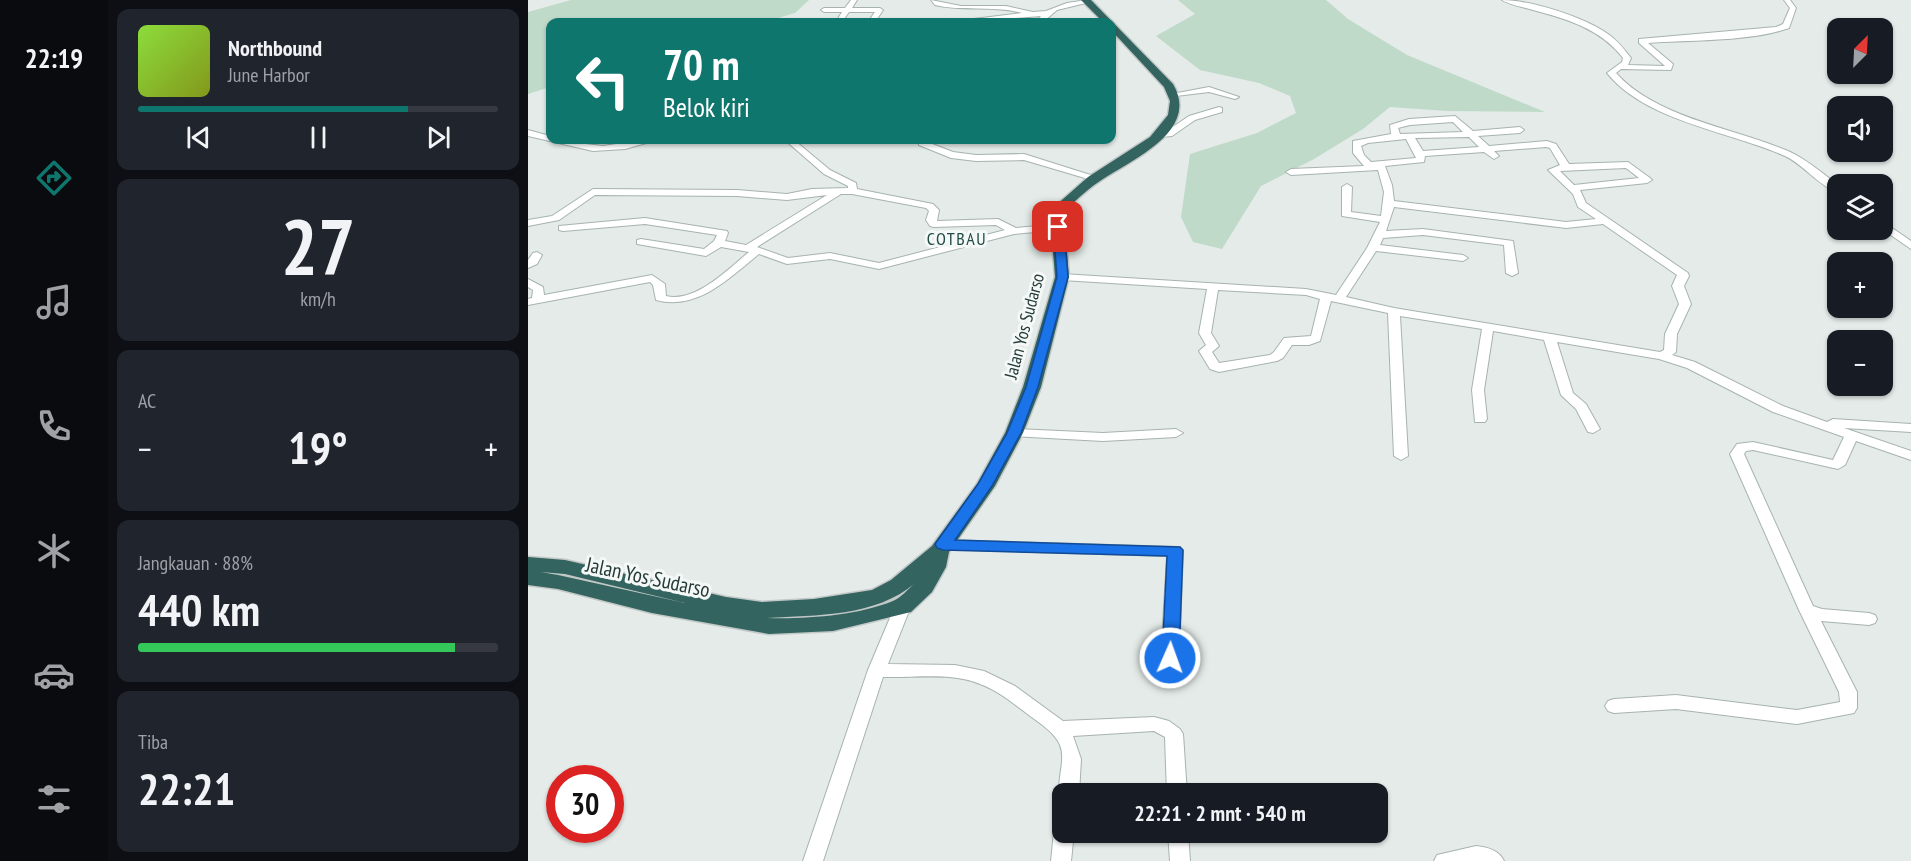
<!DOCTYPE html>
<html lang="id">
<head>
<meta charset="utf-8">
<style>
	:root { --surface:#171b24; --page:#20242c; --text:#f1f3f6; --muted:#9ea1a6; --line:#363941; --accent:#0f766e }
	body { margin:0; font-family:"PT Sans Narrow",sans-serif; background:var(--page); color:var(--text); height:100vh; display:flex; flex-direction:column; font-size:22px; white-space:nowrap }
	* { box-sizing:border-box; margin:0 }
	p { font-size:20px; color:var(--muted) }
	.icon { flex:none; width:33px; height:33px; fill:none; stroke:currentColor; stroke-width:2; stroke-linecap:round; stroke-linejoin:round }
	.map { position:relative; flex:1; overflow:hidden }
	.details { display:flex; flex-direction:column; gap:9px; padding:9px; background:#0d0f14; width:420px }
	.details>* { flex:none }
	.banner { position:absolute; left:18px; top:18px; width:570px; height:126px; border-radius:12px; box-shadow:0 2px 4px #0004; background:#0f766e; color:#fff; overflow:hidden }
	.needle { width:39px; rotate:24deg }
	.controls { position:absolute; left:1299px; top:18px; display:grid; gap:12px }
	.controls a { display:grid; place-items:center; width:66px; height:66px; border-radius:12px; background:var(--surface); box-shadow:0 2px 4px #0004; font-size:30px }
	.speed { position:absolute; left:18px; top:765px; display:flex; gap:12px; font-size:30px; font-weight:700; text-align:center }
	.speed>* { display:grid; place-content:center; width:78px; height:78px; border-radius:50%; background:var(--surface); box-shadow:0 2px 4px #0004; line-height:1 }
	.speed .limit { border:9px solid #d22; background:#fff; color:#111 }
	.pin { position:absolute; display:grid; place-items:center; width:51px; height:51px; color:#fff; margin:-26px; border-radius:12px; box-shadow:0 3px 9px #0006 }
	.me { position:absolute; width:66px; margin:-33px; rotate:2deg; stroke-linejoin:round; filter:drop-shadow(0 0 4px #0008) }
	.turn { display:flex; align-items:center; gap:21px; height:126px; padding:0 18px; font-size:27px }
	.turn .icon { width:78px; height:78px; stroke-width:2.5 }
	.turn b { display:block; font-size:42px; line-height:51px }
	.big { font-size:45px; font-weight:800; line-height:1.1 }
	.details .card { flex:1; display:flex; flex-direction:column; justify-content:center; gap:9px; min-width:0; padding:0 21px; border-radius:12px; background:var(--page) }
	.details .dial { align-items:center; gap:0 }
	.dial b { font-size:78px; line-height:1 }
	.song { display:flex; align-items:center; gap:18px }
	.cover { width:72px; height:72px; border-radius:9px; background:linear-gradient(135deg,hsl(90 70% 55%),hsl(70 70% 35%)) }
	.played { height:6px; border-radius:3px; background:linear-gradient(90deg,var(--accent) 75%,var(--line) 75%) }
	.keys { display:flex; justify-content:space-around; direction:ltr }
	.heat { display:flex; justify-content:space-between; align-items:center; font-size:33px; direction:ltr }
	.charge { height:9px; border-radius:4px; background:linear-gradient(90deg,#34c759 88%,var(--line) 0) }
	.trip { position:absolute; left:524px; top:783px; width:336px; height:60px; border-radius:12px; background:var(--surface); box-shadow:0 2px 4px #0004; font-weight:800; line-height:60px; text-align:center }
	main { display:flex; flex:1; min-height:0 }
	.dock { display:flex; flex-direction:column; width:108px; justify-content:space-around; align-items:center; background:#090b0e; color:var(--muted) }
	.dock .icon { width:42px; height:42px }
	.dock .active { color:var(--accent) }
	.dock b { font-size:27px; color:var(--text) }
	.map>svg:first-child { display:block }
</style>
</head>
<body>
<main>
<nav class="dock">
<b>22:19</b>
<svg class="icon active" aria-label="directions" viewBox="0 0 24 24"><path d="M12 3l9 9-9 9-9-9zM9 14v-3h6M13 9l2 2-2 2"/></svg>
<svg class="icon" aria-label="music" viewBox="0 0 24 24"><path d="M9 18V5l10-2v13"/><circle cx="6" cy="18" r="3"/><circle cx="16" cy="16" r="3"/></svg>
<svg class="icon" aria-label="phone" viewBox="0 0 24 24"><path d="M5 4h4l2 5-3 2q2 4 5 5l2-3 5 2v4C11 20 4 13 5 4z"/></svg>
<svg class="icon" aria-label="climate" viewBox="0 0 24 24"><path d="M12 3v18M4 7l16 10M4 17L20 7"/></svg>
<svg class="icon" aria-label="car" viewBox="0 0 24 24"><path d="M5 17H2v-5l4-1 3-4h7l3 4 3 1v5h-3M9 17h6M6 11h13"/><circle cx="7" cy="17" r="2"/><circle cx="17" cy="17" r="2"/></svg>
<svg class="icon" aria-label="filters" viewBox="0 0 24 24"><path d="M4 7h16M4 17h16"/><circle cx="9" cy="7" r="2"/><circle cx="15" cy="17" r="2"/></svg>
</nav>
<section class="details">
<div class="card">
<div class="song"><i class="cover"></i><div><b>Northbound</b><p>June Harbor</p></div></div>
<div class="played"></div>
<div class="keys"><svg class="icon" aria-label="previous" viewBox="0 0 24 24"><path d="M18 5L8 12l10 7zM5 5v14"/></svg><svg class="icon" aria-label="pause" viewBox="0 0 24 24"><path d="M8 5v14M16 5v14"/></svg><svg class="icon" aria-label="next" viewBox="0 0 24 24"><path d="M6 5l10 7-10 7zM19 5v14"/></svg></div>
</div>
<div class="card dial"><b>27</b><p>km/h</p></div>
<div class="card"><p>AC</p>
<div class="heat"><a>−</a><b class="big">19°</b><a>+</a></div>
</div>
<div class="card"><p>Jangkauan · 88%</p><b class="big">440 km</b><div class="charge"></div></div>
<div class="card"><p>Tiba</p><b class="big">22:21</b></div>
</section>
<div class="map">
<svg width="1383" height="861" viewBox="0 0 1383 861">
	<rect width="100%" height="100%" fill="#e4ebe9"/>
	<path fill="#bfdac9" d="M43,0H281L267,13L236,22H22V87L0,94V12Z
		M650,0H798L820,19L879,55L1017,112L919,111L862,107L835,129L786,159L733,186L694,249L665,242L653,217L662,154L729,133L768,113L762,96L731,83L672,70L628,36L667,14Z"/>
	<g fill="none" stroke-linecap="round" stroke-linejoin="round">
		<defs>
			<path id="minor" d="M323,0H329L324,8H352L355,10L347,22H340L347,12H321L314,22H308L314,12H296L293,10L296,8H317Z
				M403,0L433,6H478L505,12L518,11L539,3L559,0L562,2L529,10L515,22L508,21L513,16L435,22L438,20L494,13C466,5 435,12 407,5Z
				M974,0C1003,0 1056,17 1080,34C1090,41 1096,49 1103,58L1100,65L1137,66L1111,43V39L1248,27L1255,24L1262,8L1256,0H1262L1268,8L1261,28C1222,42 1162,40 1120,43L1145,64L1143,70L1093,69L1088,73C1128,118 1206,128 1260,151C1278,159 1294,173 1310,185V193C1290,185 1276,165 1257,156C1201,131 1119,122 1079,73L1094,62L1095,58C1073,29 1039,19 1005,10C995,7 982,5 974,0Z
				M681,87L711,97L707,99L681,92L648,96L644,94Z
				M691,107L694,108V112L667,120L644,136L632,137L628,134L639,131L661,116Z
				M927,116L945,131L992,127L996,130L992,133L950,136L961,146L1019,141L1028,144L1041,164L1100,162L1122,178L1124,180L1119,183L1052,190L1058,203L1160,273L1161,276L1156,286L1163,304L1149,334L1148,352L1144,355L1167,362L1255,406L1299,422L1305,419L1383,424V432L1316,428L1383,451V460L1328,441L1317,465L1310,469L1225,450L1218,451L1216,454L1285,606L1294,609L1341,613L1347,615L1349,619L1347,623L1341,625L1293,621L1329,692V708L1326,713L1269,724L1148,709L1086,713L1080,711L1077,706L1080,701L1086,699L1148,695L1269,710L1312,702L1311,692L1271,610L1202,454L1209,444L1225,442L1305,460L1316,437L1245,412L1159,368L1131,359L1029,342L1045,393L1058,404L1072,429L1065,433L1060,432L1048,409L1033,395L1016,340L965,331L956,390L959,419L957,422H947L944,390L954,329L872,316L880,456L873,460L866,456L860,313L803,301L792,341L781,345H764L755,358L749,361L691,372L682,369L671,351L678,345L671,333L679,289L534,280L528,277L534,274L778,289L808,295L839,248L852,222L814,216V187L819,184L824,187L823,212L853,216L856,192L850,170L763,175L758,172L763,169L836,166L825,153V141L863,134L862,125L881,119ZM925,122L935,132L872,134L870,128L882,125ZM941,137L951,147L895,151L887,138ZM878,139L888,158L843,162L836,155L833,146L840,143ZM1018,147L1022,148L1032,165L1020,170L1045,194L1050,207L1068,219L1038,222L866,201L864,185L857,166L896,162L897,156L956,152L966,159L971,156L966,151ZM1098,168L1111,178L1046,185L1032,171ZM866,207L1038,228L1075,224L1149,275L1144,286L1151,304L1137,334L1136,350L1132,352L866,308L818,297L848,251L935,261L940,258L935,255L852,245L855,238L895,235L976,245L978,273L984,276L990,273L985,241L895,229L858,231ZM690,290L778,295L792,299L783,336L756,338L746,352L742,355L691,363L684,352L691,346L683,333Z
				M0,130L22,136V140L75,146L115,140H129L97,149L65,151L0,136Z
				M257,140H266L302,170L328,183L329,189L405,204L411,210L409,221L470,219L488,228L530,224L535,227L530,230L486,234L351,269L302,259L259,264L231,254C201,278 170,311 128,300L125,285L122,282L0,305V299L4,298L5,290L0,287V279L15,287L16,295L124,275L137,284L138,296C168,303 200,269 221,252L193,247L178,256L109,244V240L113,239L176,249L186,241L189,235L117,224L35,231L31,230V226L117,218L199,231L200,233L197,241L218,245L299,195L259,200L209,196L67,195L31,220L0,226V220L24,216L65,189L209,190L259,194L284,189L320,188V186L296,174ZM313,194H324L398,208L401,211L398,220L402,226L406,227L468,225L477,230L351,263L302,253L260,258L229,247Z
				M394,140L425,152L448,155L496,154L572,178L567,181L496,160L448,161L423,158L391,145V141Z
				M1354,221L1383,241V249L1354,229Z
				M9,252L14,255L9,264L0,268V260L5,253Z
				M486,429L575,433L648,429L655,433L648,437L575,441L481,436L479,433L481,430Z
				M415,540L652,547L655,551L651,658L648,663L642,664L636,663L633,658L639,556L410,549L407,545L410,541Z
				M375,600L381,602L383,606L360,664L427,665L456,671L487,686L535,721L626,717L641,721L652,729L655,734L659,794H639L637,737L626,731L545,736L553,759L551,794H534V799C526,783 539,762 532,745C526,732 513,724 502,716C486,704 471,691 452,684C423,672 386,678 355,677L295,861H275L340,670L367,606L369,602Z
				M534,824V832H546L543,861H523L526,832L529,826Z
				M640,832H660L662,861H642Z
				M948,846C959,847 971,850 976,861H906L909,855Z"/>
			<path id="highway" d="M553,0H563L645,84C672,130 607,158 575,179C562,187 551,198 539,208L537,227L541,277L513,387L495,433L467,486L421,552L418,567L404,592L383,612L305,631L241,634L124,613L30,589L0,585V557L37,560L198,597L234,602L286,599L344,590L363,580L404,546L449,484L477,433L495,387L527,277L523,227L526,207L560,177L622,137L640,115L642,101L636,87L584,31V22H575ZM13,572L37,574L157,603L30,575ZM387,583C380,589 373,598 365,601C327,616 280,619 239,618C288,615 348,617 387,583Z"/>
		</defs>
		<use href="#minor" stroke="#a7b3b0" stroke-width="2"/>
		<use href="#highway" stroke="#c2c8c7" stroke-width="3"/>
		<use href="#minor" fill="#fff" fill-rule="evenodd"/>
		<use href="#highway" fill="#34645f" fill-rule="evenodd"/>
	</g>
	<path fill="#1a73e8" stroke="#114b97" stroke-width="1.5" d="M530,224L536,227L540,277L510,387L493,433L464,486L427,540L652,547L655,550L651,658L648,663L642,664L636,663L634,658L639,556L415,550L409,548L407,544L450,484L479,433L498,387L529,277L525,227Z"/>
	<g text-anchor="middle" dominant-baseline="central" stroke-width="6" stroke-linejoin="round" paint-order="stroke">
		<g font-size="18" letter-spacing="1.5" fill="#234b46" stroke="#f4f8f7">
			<text x="429" y="238">COTBAU</text>
		</g>
		<g font-size="18" fill="#253b38" stroke="#f4f8f7">
			<text transform="translate(496 326) rotate(-75)">Jalan Yos Sudarso</text>
		</g>
		<g font-size="21" fill="#253b38" stroke="#f4f8f7">
			<text transform="translate(120 577) rotate(12)">Jalan Yos Sudarso</text>
		</g>
	</g>
</svg>
<div class="controls">
<a><svg class="needle" viewBox="-14 -14 28 28"><path d="M0-13l5 13h-10z" fill="#e53935"/><path d="M0 13l5-13h-10z" fill="#9ea1a6"/></svg></a>
<a><svg class="icon" aria-label="sound" viewBox="0 0 24 24"><path d="M4 9h4l5-4v14l-5-4H4zM17 9q2 3 0 6"/></svg></a>
<a><svg class="icon" aria-label="layers" viewBox="0 0 24 24"><path d="M12 4l9 5-9 5-9-5zM3 14l9 5 9-5"/></svg></a>
<a>+</a>
<a>−</a>
</div>
<div class="speed"><div class="limit">30</div></div>
<div class="pin" style="left:530px;top:227px;background:#d93025"><svg class="icon" aria-label="arrive" viewBox="0 0 24 24"><path d="M6 21V4h12l-3 4 3 4H6"/></svg></div>
<svg class="me" style="left:642px;top:658px" viewBox="-20 -20 40 40"><circle r="17" fill="#1a73e8" stroke="#fff" stroke-width="3"/><path d="M0-11L8 9 0 5-8 9z" fill="#fff"/></svg>
<div class="trip">22:21 · 2 mnt · 540 m</div>
<div class="banner">
<div class="turn"><svg class="icon" aria-label="left" viewBox="0 0 24 24"><path d="M17 20v-9H6M10 6l-5 5 5 5"/></svg><div><b>70 m</b>Belok kiri</div></div>
</div>
</div>
</main>
</body>
</html>
